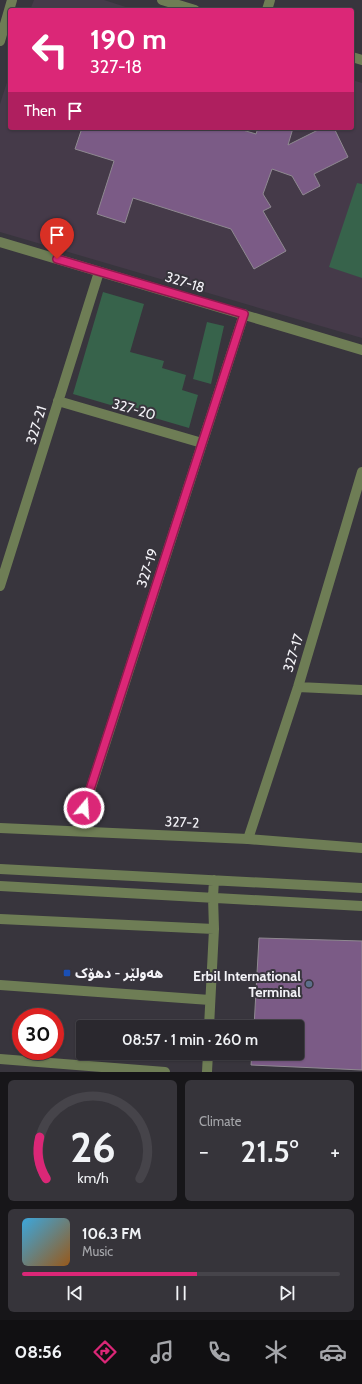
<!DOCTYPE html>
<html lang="en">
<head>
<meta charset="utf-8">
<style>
	:root { --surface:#2a282e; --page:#36343a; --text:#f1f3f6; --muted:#a5a6aa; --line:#46444a; --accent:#db2777 }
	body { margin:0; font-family:Cabin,"Noto Sans Arabic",sans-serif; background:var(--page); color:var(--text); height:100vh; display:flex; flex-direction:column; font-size:15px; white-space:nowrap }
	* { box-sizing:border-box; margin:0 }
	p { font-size:13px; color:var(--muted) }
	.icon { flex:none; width:22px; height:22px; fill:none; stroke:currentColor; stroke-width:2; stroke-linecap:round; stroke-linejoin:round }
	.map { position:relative; height:1072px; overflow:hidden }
	.side { display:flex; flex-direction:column; gap:8px; padding:8px; background:#171619; flex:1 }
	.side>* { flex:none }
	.hud { position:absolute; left:8px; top:8px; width:346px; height:122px; border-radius:4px; box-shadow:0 1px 3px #0004,0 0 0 1px var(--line); background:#db2777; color:#fff; overflow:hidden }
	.speed { position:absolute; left:12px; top:1008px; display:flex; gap:8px; font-size:20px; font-weight:700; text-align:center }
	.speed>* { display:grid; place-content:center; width:52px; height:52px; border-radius:50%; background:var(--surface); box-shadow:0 1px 3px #0004,0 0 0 1px var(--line); line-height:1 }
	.speed .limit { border:6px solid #d22; background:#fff; color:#111 }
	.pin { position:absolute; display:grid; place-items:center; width:34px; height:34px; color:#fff; margin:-41px -17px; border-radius:50% 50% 50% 0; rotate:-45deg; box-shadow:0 0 4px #0007 }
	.pin .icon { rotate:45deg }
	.me { position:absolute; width:44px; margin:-22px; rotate:18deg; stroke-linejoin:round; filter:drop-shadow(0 0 3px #0008) }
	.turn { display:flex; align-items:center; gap:14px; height:84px; padding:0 16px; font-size:18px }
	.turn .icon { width:52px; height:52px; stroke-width:2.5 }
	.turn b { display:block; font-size:28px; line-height:34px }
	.then { display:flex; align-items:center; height:38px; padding:0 16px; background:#0003; gap:8px; font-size:15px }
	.big { font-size:30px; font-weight:600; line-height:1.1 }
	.side .card { flex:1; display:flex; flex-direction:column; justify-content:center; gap:6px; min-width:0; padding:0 14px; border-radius:6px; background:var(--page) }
	.side .dial { align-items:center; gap:0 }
	.dial svg { height:104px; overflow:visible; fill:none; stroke:var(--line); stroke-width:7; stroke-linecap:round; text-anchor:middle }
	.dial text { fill:var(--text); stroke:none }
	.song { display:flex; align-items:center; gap:12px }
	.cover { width:48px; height:48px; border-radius:6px; background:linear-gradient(135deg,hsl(200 70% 55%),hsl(30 70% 35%)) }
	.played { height:4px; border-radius:2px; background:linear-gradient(90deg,var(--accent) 55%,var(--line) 55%) }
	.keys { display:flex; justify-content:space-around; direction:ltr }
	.heat { display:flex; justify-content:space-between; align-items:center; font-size:22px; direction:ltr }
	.side .tiles { flex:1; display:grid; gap:8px; grid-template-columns:1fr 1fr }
	.card:last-child { grid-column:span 2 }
	.trip { position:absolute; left:76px; top:1020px; width:228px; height:40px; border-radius:4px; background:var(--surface); box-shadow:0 1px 3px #0004,0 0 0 1px var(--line); font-weight:600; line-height:40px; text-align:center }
	.tab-bar { display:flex; height:64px; justify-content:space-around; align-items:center; background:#111012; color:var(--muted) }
	.tab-bar .icon { width:28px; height:28px }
	.tab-bar .on { color:var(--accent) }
	.tab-bar b { font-size:18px; color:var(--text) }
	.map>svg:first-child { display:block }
</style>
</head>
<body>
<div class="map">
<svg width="362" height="1072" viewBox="0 0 362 1072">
	<rect width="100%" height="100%" fill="#38353d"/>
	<path fill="#453a49" d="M34,0H104L135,10H30Z
		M10,73V128H352V80L362,83V338L0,232V104Z"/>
	<path fill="#37634b" d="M357,183L362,184V278L329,267Z
		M103,292L144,304L130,352L164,361L162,368L186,375L182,390L198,395L189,428L73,394Z
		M207,322L224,326L211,384L193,379Z"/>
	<path fill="#7b5b86" stroke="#8f8991" d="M82,128H236L256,134L258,128H293L288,145L322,128H334L348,157L314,174L320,186L303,195L292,176L272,169L263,194L271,207L263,211L286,251L254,269L231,229L133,198L125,223L97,214L114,161L75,149Z
		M259,938L362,941V1070L251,1065L252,1053H297V1027H254Z"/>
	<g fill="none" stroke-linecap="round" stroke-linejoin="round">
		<path stroke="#6e7d55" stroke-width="10" d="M267,10L270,0
			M0,41L12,0
			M0,242L362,350
			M58,401L202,443
			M0,586L99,272
			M298,687L362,690
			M77,831L244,314
			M248,839L298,687L362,472
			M0,869L362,888
			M0,886L362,906
			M0,919L214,929
			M0,985L210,1000
			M209,1027L214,929L213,897L214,880
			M0,1059L165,1072
			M207,1072L208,1053"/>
		<path stroke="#6e7d55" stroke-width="10" d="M162,0L195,10
			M352,57L362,60
			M0,828L248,839L362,848"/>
	</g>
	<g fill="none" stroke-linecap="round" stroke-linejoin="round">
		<defs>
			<path id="route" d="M57,259L244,314L84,808"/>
		</defs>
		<use href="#route" stroke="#8e194d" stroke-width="10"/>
		<use href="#route" stroke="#db2777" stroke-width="7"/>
	</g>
	<rect fill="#1a4fb4" stroke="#38353d" stroke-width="1.5" x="63" y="969" width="8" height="8" rx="2"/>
	<circle fill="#5c6f8a" stroke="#38353d" stroke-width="1.5" cx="309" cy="984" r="4"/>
	<g text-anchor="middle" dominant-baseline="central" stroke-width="4" stroke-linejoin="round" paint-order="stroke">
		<g font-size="14" fill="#f4f3f8" stroke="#38353d">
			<text transform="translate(185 282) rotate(17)">327-18</text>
			<text transform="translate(134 409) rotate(16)">327-20</text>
			<text transform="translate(36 425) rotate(-73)">327-21</text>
			<text transform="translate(147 568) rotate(-72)">327-19</text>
			<text transform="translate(293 653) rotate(-73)">327-17</text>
			<text transform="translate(182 822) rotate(3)">327-2</text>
		</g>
		<g font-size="14" font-weight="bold" fill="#f4f3f8" stroke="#38353d" text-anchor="start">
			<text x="75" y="973">هەولێر - دهۆک</text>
			<text x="301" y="976" text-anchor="end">Erbil International<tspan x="301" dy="16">Terminal</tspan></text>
		</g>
	</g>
</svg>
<div class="speed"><div class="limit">30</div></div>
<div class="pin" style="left:57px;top:259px;background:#d93025"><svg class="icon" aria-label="arrive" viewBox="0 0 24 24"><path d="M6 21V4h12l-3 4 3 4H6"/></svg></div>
<svg class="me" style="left:84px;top:808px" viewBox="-20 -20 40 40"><circle r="17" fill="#db2777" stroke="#fff" stroke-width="3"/><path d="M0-11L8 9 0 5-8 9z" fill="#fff"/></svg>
<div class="trip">08:57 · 1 min · 260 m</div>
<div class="hud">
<div class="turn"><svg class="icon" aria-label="left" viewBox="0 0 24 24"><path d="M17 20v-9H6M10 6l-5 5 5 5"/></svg><div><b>190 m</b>327-18</div></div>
<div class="then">Then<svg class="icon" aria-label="arrive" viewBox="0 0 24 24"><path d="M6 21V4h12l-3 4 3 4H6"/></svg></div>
</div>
</div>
<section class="side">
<div class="tiles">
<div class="card dial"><svg viewBox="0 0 100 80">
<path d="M14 69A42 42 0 1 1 86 69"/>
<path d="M14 69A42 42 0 0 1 9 37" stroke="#db2777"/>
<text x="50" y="56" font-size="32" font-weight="700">26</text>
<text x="50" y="72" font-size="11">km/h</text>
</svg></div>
<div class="card"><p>Climate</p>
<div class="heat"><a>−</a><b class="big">21.5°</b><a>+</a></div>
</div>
<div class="card">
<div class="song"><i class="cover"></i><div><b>106.3 FM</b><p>Music</p></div></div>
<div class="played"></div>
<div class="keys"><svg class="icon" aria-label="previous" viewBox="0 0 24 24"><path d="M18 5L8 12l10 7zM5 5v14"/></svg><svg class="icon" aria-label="pause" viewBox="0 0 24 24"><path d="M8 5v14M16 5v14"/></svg><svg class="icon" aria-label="next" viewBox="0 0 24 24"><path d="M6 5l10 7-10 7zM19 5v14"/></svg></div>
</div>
</div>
</section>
<nav class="tab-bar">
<b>08:56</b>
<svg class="icon on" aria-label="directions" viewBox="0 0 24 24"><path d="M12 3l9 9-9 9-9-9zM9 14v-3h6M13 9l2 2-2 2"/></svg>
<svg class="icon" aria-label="music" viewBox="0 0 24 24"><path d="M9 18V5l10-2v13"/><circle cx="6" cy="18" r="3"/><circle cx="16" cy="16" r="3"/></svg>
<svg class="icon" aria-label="phone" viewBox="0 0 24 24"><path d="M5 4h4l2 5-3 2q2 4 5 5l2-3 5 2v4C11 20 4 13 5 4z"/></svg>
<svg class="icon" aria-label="climate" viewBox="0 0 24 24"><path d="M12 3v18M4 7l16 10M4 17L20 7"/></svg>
<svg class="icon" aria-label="car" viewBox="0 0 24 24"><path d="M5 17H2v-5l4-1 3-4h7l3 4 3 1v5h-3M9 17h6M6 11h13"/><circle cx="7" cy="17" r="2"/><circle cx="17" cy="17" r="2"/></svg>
</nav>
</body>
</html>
